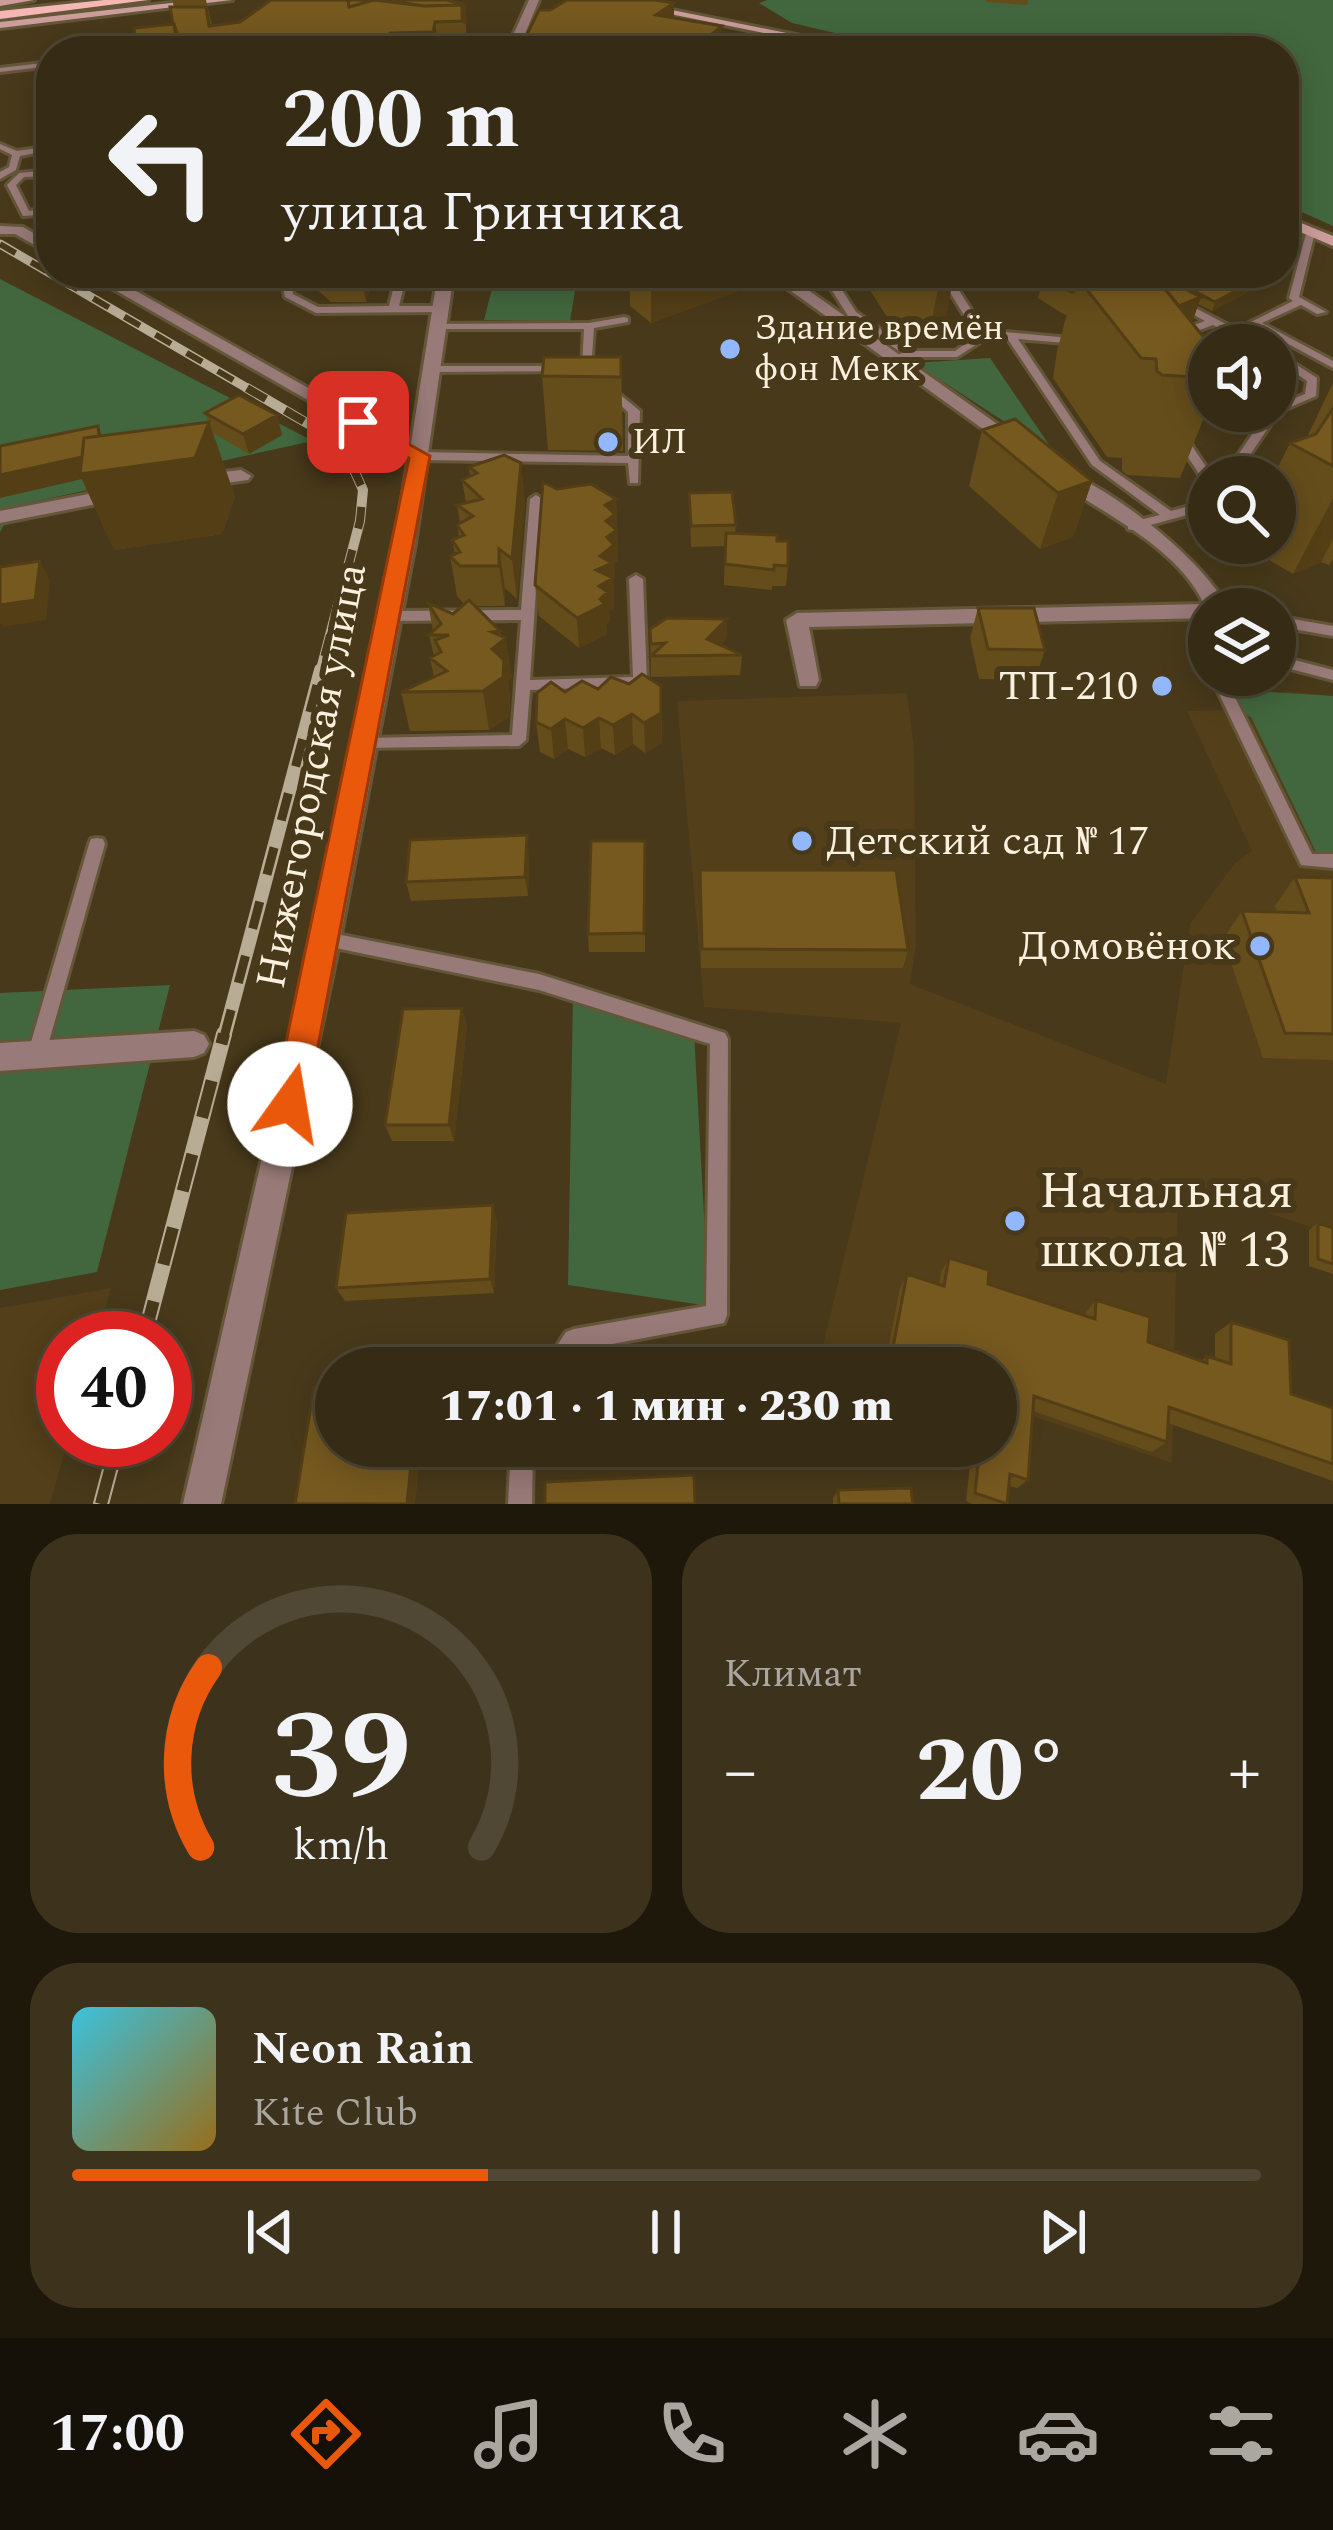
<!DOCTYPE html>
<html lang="ru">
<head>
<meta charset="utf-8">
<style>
	:root { --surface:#362b14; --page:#3d331d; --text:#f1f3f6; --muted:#aaa7a0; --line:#504734; --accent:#ea580c }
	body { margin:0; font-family:Spectral,serif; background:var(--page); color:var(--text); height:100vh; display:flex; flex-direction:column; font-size:45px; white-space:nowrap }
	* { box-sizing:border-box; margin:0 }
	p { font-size:39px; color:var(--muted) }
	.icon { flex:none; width:66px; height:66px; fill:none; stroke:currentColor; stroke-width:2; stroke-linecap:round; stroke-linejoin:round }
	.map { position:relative; height:1504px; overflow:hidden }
	.drawer { display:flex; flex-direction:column; gap:30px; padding:30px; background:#1e180b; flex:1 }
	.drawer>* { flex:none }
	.top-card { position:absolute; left:36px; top:36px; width:1263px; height:252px; border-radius:48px; box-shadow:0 6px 30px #0003,0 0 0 3px var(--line); background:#362b14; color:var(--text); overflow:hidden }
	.controls { position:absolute; left:1188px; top:324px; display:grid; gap:24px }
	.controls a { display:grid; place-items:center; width:108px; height:108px; border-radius:50%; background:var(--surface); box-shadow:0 6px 30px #0003,0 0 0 3px var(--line); font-size:60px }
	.speed { position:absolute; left:36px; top:1311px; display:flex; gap:24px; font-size:60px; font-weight:700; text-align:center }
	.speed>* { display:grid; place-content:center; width:156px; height:156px; border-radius:50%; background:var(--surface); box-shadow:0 6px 30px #0003,0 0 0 3px var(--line); line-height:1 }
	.speed .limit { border:18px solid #d22; background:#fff; color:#111 }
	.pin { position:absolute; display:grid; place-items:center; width:102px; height:102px; color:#fff; margin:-51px; border-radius:24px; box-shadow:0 6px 18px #0006 }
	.me { position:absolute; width:132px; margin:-66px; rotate:13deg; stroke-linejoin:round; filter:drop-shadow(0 0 9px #0008) }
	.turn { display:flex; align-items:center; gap:42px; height:252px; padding:0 48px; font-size:54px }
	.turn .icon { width:156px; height:156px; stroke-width:2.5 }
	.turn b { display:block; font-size:84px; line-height:102px }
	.big { font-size:90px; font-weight:800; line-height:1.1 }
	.drawer .widget { flex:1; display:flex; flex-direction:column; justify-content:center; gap:18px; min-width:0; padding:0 42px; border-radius:48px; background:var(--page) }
	.drawer .dial { align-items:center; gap:0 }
	.dial svg { height:312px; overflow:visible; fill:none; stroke:var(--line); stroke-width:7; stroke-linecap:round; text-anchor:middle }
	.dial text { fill:var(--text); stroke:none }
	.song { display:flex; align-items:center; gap:36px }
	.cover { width:144px; height:144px; border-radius:18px; background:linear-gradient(135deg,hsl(190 70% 55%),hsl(40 70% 35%)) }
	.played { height:12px; border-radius:6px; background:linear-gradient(90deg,var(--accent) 35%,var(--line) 35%) }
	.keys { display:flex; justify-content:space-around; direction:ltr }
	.heat { display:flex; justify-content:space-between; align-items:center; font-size:66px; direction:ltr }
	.drawer .tiles { flex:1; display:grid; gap:30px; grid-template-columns:1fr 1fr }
	.widget:last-child { grid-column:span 2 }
	.trip { position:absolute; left:315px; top:1347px; width:702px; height:120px; border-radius:60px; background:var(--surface); box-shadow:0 6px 30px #0003,0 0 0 3px var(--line); font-weight:800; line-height:120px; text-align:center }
	.dock { display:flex; height:192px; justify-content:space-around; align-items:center; background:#161108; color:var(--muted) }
	.dock .icon { width:84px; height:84px }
	.dock .current { color:var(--accent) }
	.dock b { font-size:54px; color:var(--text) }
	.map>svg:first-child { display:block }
</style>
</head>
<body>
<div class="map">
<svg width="1333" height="1504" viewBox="0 0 1333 1504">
	<rect width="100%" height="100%" fill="#48391a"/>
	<path fill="#533f19" d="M1286,691L1333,696V1234L1178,1184L1172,1463L996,1404V1368H890L823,1345L901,1023L704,1007L677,701L907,693L914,749L916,944L910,984L1166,1084L1190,924L1235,863L1252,851L1187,711L1233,710Z
		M111,1288L97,1338H63V1440H68L50,1504H0V1308Z"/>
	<path fill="#42673e" d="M767,0H1333V226L1284,204V51H912L792,23L759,3Z
		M496,273H578L570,321L484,320Z
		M0,279L313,441L14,506L0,532Z
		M990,358L1056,455L914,363Z
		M1224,689L1333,696V853L1316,852L1251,717L1234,710Z
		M170,985L97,1272L0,1290V993Z
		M573,994L694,1032L709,1306L568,1285Z"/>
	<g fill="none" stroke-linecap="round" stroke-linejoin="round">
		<defs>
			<path id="service" d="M775,32L777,35L735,45L732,51H724L729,41Z
				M155,37L157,40L118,45L105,51H95L116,41Z
				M517,43L514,47L452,50L448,48L452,46Z
				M51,62V66L0,72V68Z
				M0,144L17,151L51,146V150L20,156L16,170L0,179V172L9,167L12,155L0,149Z
				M51,170V176L24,177L16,185L29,211L51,208V214L23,216L7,185L19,173Z
				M1307,230L1315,232L1299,297L1326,312L1317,314L1301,305L1262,323L1333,361V368L1249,323L1293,301L1289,298Z
				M280,273H290L293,294L318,307L389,306L397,273H407L399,306H440L445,309L440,312L316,313L285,297Z
				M821,273H831L856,312L912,351H955L977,336L938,273H948L984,330L1081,339L1082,341L1077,344L1018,339L1100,461L1171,511L1194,505L1209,496V506L1202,511L1132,530L1128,529V523L1160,515L1092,465L1007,338L988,337L957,357H911L896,360V356L902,353L848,316Z
				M1171,273H1183L1195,279L1208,273H1221L1195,286Z
				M1182,301L1262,343L1263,345H1250L1213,325L1181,337H1173V333L1205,321L1178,306V302Z
				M624,317L628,318V322L594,328L591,371L433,372L428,369L433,366H582L584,329H438L434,328V324L589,323Z
				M1275,351L1317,378L1316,396L1279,412L1235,477H1223L1268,411H1275V406L1305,394L1307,381L1275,359Z
				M607,384L640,411L638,483H630L628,463L420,460L414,456L420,452L628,456V412L603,389V385Z
				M1182,436L1186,437L1213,477H1209V484L1205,483L1176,439Z
				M536,495L542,499L530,680L633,677L629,579L636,575L643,579L647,682L645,686L530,690L526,740L519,746L360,748L358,744L360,740L365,738L512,735L521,620L391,621L384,616L391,611L521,610L530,499Z
				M1275,616L1333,626V636L1275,626Z
				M1275,655L1333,670V680L1275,665Z
				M1210,675H1224L1312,854H1333V868L1301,865Z
				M97,838L103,839L105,844L45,1056L43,1062L36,1065L29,1062L27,1056L89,844L91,839Z
				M326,932L539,974L725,1033L728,1039L727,1315L724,1323L580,1350L566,1368H542L566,1332L574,1329L706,1306L710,1044L539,990L326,946L320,944L317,939L320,934Z
				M511,1446H533L532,1504H508Z"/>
			<path id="minor" d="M0,226L23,227L51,243V254L15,234H0Z
				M85,273H104L429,456L420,462L413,460Z
				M766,273H784L1024,443L1015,449L1008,447Z
				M241,470L251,476L248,480L196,487L186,481L196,475Z
				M1063,471C1113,489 1205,561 1228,609H1209V618L809,627L819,680L816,686H800L786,620L797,613L1204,604C1178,548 1105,514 1056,481L1053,477Z
				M120,488L127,490V498L0,523V511Z
				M194,1031L204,1035L209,1044L204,1053L194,1057L0,1071V1043Z"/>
			<path id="tertiary" d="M529,0H539L518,51H506Z
				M438,273H454L415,544L340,939L221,1504H183L312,939L395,544Z"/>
			<path id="secondary" d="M0,0H34L0,6Z
				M198,0H232L0,28V22Z
				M601,0H622L876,51H852Z
				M1284,216L1333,236V246L1284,225Z"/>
			<path id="primary" d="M104,0H148L0,19V11Z"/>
		</defs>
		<use href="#service" stroke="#645639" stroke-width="6"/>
		<use href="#minor" stroke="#645639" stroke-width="6"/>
		<use href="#tertiary" stroke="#645639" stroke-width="6"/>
		<use href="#secondary" stroke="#645639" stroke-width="6"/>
		<use href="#primary" stroke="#645639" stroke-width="6"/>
		<use href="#service" fill="#987a78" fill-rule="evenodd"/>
		<use href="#minor" fill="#987a78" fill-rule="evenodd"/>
		<use href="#tertiary" fill="#987a78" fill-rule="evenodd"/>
		<use href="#secondary" fill="#cc9d9a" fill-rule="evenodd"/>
		<use href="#primary" fill="#f4b7b4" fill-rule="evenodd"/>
		<defs>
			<path id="rail-far3" d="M0,244L252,391"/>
			<path id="rail-far2" d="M247,388L317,429L349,459L363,490L360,521L320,673"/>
			<path id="rail-far1" d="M224,1037L321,670"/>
			<path id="rail" d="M144,1338L224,1034
				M101,1504L118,1440"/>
		</defs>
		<use href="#rail-far3" stroke="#b8ac95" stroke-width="9"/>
		<use href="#rail-far2" stroke="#b8ac95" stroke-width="10"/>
		<use href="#rail-far1" stroke="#b8ac95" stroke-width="14"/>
		<use href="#rail" stroke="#b8ac95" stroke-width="16"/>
		<use href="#rail-far3" stroke="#48391a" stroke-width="6" stroke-dasharray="18" stroke-linecap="butt"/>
		<use href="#rail-far2" stroke="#48391a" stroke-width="8" stroke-dasharray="22" stroke-linecap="butt"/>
		<use href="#rail-far1" stroke="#48391a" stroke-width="9" stroke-dasharray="28" stroke-linecap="butt"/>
		<use href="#rail" stroke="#48391a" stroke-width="12" stroke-dasharray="38" stroke-linecap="butt"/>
	</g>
	<path fill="#654d1b" d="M172,0H206L212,25L465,5L467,51H136L173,24L174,7Z
		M986,0H1028L1027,5L986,2Z
		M311,273H374L366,302H331L314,287Z
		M629,273H741V290L651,323L630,306Z
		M859,273H954L946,318L932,320L930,332L894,328Z
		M1054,273H1188L1200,280L1248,292L1212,311L1198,304L1193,320L1190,321L1209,345V405L1180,478L1127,475L1122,471V458L1107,457L1053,378L1057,351L1067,314L1065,315L1038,298L1044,276Z
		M621,357L623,451L548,450L542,376Z
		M1333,383V559L1329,565L1321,562L1293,574L1242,544L1275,543V477H1273L1290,443L1307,437Z
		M205,413L277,415L282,435L249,454L213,433L235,497L222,534L114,550L82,479L102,436L208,422Z
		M982,430L1092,481L1073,537L1040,549L969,486Z
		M521,463L525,502L517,599L505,588V606H475L500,631L512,678L508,681L510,699L509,717L489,730L410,731L401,692L434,677L430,658L434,656L429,635L433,631L428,603L453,614L464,604L457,596L450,556L455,554L452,540L459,537L457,525L460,523L457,505L466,503L462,480L470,476L469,467Z
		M557,489L616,499L618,560L615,563V575L613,577L614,609L609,611L610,622L606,625L607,634L579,648L539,616L535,585Z
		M689,493L736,525L735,534L777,541L788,566L786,586H772V590L724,585L725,546L691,547Z
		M978,608L1045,650L1035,680L979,679L970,638Z
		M727,619L726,639L720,645L742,655L740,675L651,677L650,629Z
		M629,684L661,686L662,743L645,753L633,744L615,755L601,748L585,757L568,749L554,759L540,752L536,722L598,689Z
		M645,841V952H589L588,934Z
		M529,854L528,896L411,901L406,882Z
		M700,870L908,950L903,968H701Z
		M1295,877L1333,878V1063L1332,1060L1263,1058L1223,939L1242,911L1277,912L1275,906Z
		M462,1008L467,1026L454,1141H392L385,1125Z
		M497,1220L494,1293L345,1301L336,1288Z
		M1318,1223L1333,1228V1274L1309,1266V1230Z
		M949,1258L988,1284L1084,1315L1096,1300L1148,1342L1201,1361L1207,1356L1215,1359V1334L1231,1322L1291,1394L1333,1408V1481L1168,1423L1167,1442L1152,1452L1033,1411L1028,1480L1017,1488L1009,1486L1007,1504H972L966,1501L972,1446H996V1368H910L886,1360L900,1288L907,1274L939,1285L941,1272Z
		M838,1490L913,1504H833V1498Z"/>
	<path fill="#533e16" d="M674,3V23L656,15Z
		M435,22L439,51H436L433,32Z
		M174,24L211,36L215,51H178Z
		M722,26L721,47L716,51H691Z
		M391,33L393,51H356Z
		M360,273H374L366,302Z
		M651,273H741V290L651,323Z
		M941,273H954L946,318L932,320Z
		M1252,282L1248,292L1212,311L1215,302Z
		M1201,297L1193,320L1153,335L1161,313Z
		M277,415L282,435L249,454L243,434Z
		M209,422L235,497L222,534L114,550L82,479L0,498V475L98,426L106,446Z
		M521,463L525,502L517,599L512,559Z
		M1092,481L1073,537L1040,549L1058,493Z
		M1333,498V539L1321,562L1293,574Z
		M616,499L618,560L615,563V575L613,577L614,609L609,611L610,622L606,625L607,634L579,648L577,618L596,570L605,505Z
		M499,549L505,588V606L499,566Z
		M40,561L50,581L46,620L3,627L0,623V605Z
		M727,619L726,639L710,655L707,639Z
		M506,638L512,678L508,681L510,699L509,717L489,730L483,691L492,649Z
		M661,713L662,743L645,753L644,723Z
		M632,714L633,744L615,755L613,725Z
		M599,718L601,748L585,757L583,728Z
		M565,719L568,749L554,759L551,729Z
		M527,835L529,854L528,896L525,877Z
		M462,1008L467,1026L454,1141L449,1125Z
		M493,1205L497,1220L494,1293L490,1279Z
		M413,1446H422L415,1504H407Z"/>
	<path fill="#76591f" stroke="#533e16" stroke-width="3" d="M271,0H348L349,7L374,0L424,6L462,5V21L435,22L433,32L391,33L356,51H275L211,36L179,40L174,24H173L170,7H206L209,26L240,22Z
		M348,0H374L349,7Z
		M385,0H447L465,5V24L462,5L424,6Z
		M567,0H655L674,3L656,15L722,26L691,51H519L539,10H550Z
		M174,24L178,51H136L134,28Z
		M51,109V145H49L47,110Z
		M1054,273H1079L1073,292H1071L1044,276Z
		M1081,273H1152L1210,345L1209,378L1162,375L1157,371L1156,359L1141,358L1080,281Z
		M1152,273H1154L1201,297L1179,306Z
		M1161,273H1188L1200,280L1216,273H1231L1252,282L1215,302Z
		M544,357H621V377L542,376Z
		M239,395L277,415L243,434L205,413Z
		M1333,408V466L1290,443L1316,434Z
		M1015,419L1092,481L1058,493L982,430Z
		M209,422L195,458L80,474L84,438Z
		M98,426L99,436L84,438L82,457L0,475V446Z
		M504,455L521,463L512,559L499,549V566H460L450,556L460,552L452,540L464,535L457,525L473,516L457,505L482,499L462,480L477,473L469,467Z
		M543,482L557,489L591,484L616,499L605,505L615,514L606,521L617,530L607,537L614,545L600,556L612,563L596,570L613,578L599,586L608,592L600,599L605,604L577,618L535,585Z
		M732,492L736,525L691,526L689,493Z
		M726,533L777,535V541H788V566L774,565V570L725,564Z
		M40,561L35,600L0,605V567Z
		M469,600L500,631L492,632L506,638L492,649L504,660L503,677L483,691L401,692L447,671L430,658L441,652L435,640L449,635H429L441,624L428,603L453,614Z
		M978,608H1034L1045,650L988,649Z
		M667,618L727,619L707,639L742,655L651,656L665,643L651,644L650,629Z
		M642,674L661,686V713L644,723L632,714L613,725L599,718L583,728L565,719L551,729L536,722L537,693L551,682L565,692L582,681L598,689L611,677L629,684Z
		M527,835L525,877L406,882L410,840Z
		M591,841H645L644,933L588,934Z
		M700,870H896L908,950L702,949Z
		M1295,877L1333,878V1034L1285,1033L1242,911L1309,913Z
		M462,1008L449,1125H385L403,1009Z
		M493,1205L490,1279L336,1288L346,1213Z
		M1318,1223L1333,1228V1264L1318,1259Z
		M949,1258L989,1270L988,1284L1095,1319L1096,1300L1150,1317L1148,1342L1207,1363V1356L1231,1364V1322L1289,1340L1291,1394L1333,1408V1464L1169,1407L1167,1442L1034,1396L1028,1480L1010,1474L1007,1504L975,1493L980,1446H996V1368H952L893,1347L907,1274L944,1286Z
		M314,1387H336V1446H413L407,1504H295Z
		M694,1475L695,1504H545V1482Z
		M911,1488L913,1504H839L838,1490Z"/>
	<path fill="#ea580c" stroke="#983908" stroke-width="3" d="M358,416L430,456L307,1104L302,1116L290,1121L278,1116L273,1104L409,458L351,426V417Z"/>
	<g fill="#92b7fd" stroke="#48391a" stroke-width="4.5">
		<circle cx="730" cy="349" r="12"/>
		<circle cx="608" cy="442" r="12"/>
		<circle cx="1162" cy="686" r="12"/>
		<circle cx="802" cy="841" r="12"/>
		<circle cx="1260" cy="946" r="12"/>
		<circle cx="1015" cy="1221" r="12"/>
	</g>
	<g text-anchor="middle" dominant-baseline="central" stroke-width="12" stroke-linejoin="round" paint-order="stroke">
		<g font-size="36" fill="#faf0de" stroke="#48391a" text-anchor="start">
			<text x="754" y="328">Здание времён<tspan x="754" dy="41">фон Мекк</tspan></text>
			<text x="632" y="442">ИЛ</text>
		</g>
		<g font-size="42" fill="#faf0de" stroke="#48391a" text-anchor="end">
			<text x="1138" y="686">ТП-210</text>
			<text x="826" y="841" text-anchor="start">Детский сад № 17</text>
			<text x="1236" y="946">Домовёнок</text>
		</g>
		<g font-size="42" fill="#faf0de" stroke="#48391a">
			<text transform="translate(312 776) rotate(-79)">Нижегородская улица</text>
		</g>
		<g font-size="51" fill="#faf0de" stroke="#48391a" text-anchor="start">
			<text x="1039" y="1192">Начальная<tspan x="1039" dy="59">школа № 13</tspan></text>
		</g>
	</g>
</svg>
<div class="controls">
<a><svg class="icon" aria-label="sound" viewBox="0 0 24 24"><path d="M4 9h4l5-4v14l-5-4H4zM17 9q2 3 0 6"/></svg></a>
<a><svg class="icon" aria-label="search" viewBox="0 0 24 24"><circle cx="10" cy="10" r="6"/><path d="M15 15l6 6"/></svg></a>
<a><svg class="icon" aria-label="layers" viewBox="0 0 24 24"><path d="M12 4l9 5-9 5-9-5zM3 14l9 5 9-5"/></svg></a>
</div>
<div class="speed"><div class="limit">40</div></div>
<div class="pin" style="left:358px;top:422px;background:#d93025"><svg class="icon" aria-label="arrive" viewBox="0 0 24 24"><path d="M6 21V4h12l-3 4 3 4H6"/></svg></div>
<svg class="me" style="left:290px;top:1104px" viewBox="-20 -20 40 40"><circle r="19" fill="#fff"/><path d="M0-13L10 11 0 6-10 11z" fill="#ea580c"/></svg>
<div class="trip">17:01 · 1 мин · 230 m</div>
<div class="top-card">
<div class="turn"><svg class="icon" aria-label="left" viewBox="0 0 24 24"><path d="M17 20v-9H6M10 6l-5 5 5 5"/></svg><div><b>200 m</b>улица Гринчика</div></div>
</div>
</div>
<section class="drawer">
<div class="tiles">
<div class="widget dial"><svg viewBox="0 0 100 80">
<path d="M14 69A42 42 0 1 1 86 69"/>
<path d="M14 69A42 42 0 0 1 16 23" stroke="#ea580c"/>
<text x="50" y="56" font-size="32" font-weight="700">39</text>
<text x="50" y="72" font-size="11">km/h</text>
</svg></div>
<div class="widget"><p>Климат</p>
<div class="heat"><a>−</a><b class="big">20°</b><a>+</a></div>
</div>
<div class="widget">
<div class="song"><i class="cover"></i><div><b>Neon Rain</b><p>Kite Club</p></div></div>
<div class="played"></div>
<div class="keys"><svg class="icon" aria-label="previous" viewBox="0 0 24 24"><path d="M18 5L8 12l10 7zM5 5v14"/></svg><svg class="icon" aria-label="pause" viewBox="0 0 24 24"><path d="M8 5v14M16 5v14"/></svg><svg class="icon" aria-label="next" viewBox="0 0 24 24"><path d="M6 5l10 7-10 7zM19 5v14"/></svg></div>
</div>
</div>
</section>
<nav class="dock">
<b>17:00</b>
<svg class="icon current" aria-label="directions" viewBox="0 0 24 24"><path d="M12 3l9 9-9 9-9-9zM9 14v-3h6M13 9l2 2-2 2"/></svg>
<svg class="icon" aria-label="music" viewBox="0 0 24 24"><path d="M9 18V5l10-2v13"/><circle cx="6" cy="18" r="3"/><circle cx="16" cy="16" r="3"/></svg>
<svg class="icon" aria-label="phone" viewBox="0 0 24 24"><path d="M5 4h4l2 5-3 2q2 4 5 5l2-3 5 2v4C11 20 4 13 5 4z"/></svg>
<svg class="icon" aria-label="climate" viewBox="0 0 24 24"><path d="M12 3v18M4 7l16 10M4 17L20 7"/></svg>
<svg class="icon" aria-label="car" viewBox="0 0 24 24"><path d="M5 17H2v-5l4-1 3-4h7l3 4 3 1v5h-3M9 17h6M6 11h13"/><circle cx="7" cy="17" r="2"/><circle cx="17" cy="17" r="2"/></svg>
<svg class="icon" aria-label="filters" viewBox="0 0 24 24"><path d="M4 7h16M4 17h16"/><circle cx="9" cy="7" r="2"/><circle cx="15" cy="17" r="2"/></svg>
</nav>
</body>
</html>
